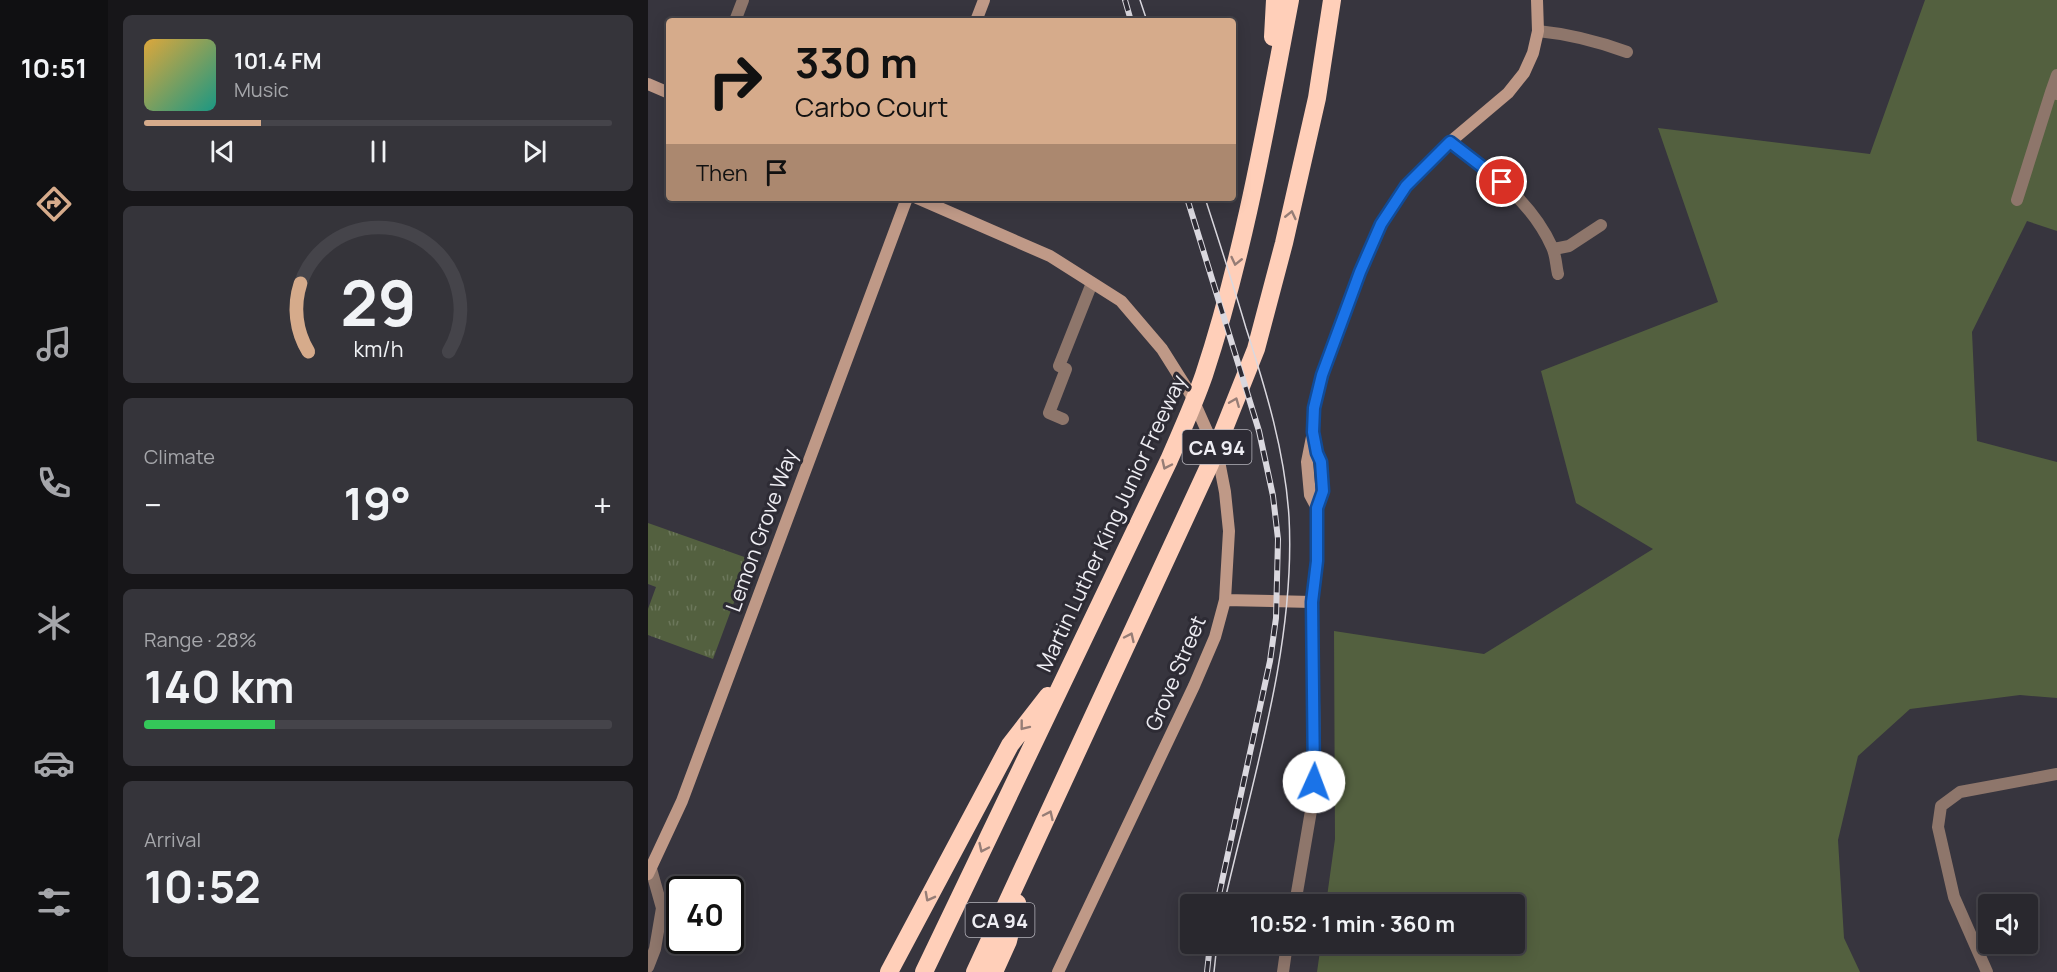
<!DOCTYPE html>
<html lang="en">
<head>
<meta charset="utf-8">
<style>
	:root { --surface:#29282e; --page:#35343a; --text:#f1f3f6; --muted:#a5a6aa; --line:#45444a; --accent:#d6ab8b }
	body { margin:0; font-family:Manrope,sans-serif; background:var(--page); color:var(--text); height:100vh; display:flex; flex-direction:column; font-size:22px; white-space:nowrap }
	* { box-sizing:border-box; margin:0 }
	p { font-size:20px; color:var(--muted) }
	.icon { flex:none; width:33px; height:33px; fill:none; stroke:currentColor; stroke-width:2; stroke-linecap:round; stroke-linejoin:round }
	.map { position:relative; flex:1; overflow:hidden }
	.drawer { display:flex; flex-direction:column; gap:15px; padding:15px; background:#171619; width:540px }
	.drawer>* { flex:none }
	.banner { position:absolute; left:18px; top:18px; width:570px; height:183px; border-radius:6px; box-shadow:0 3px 15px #0003,0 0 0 2px var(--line); background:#d6ab8b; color:#111; overflow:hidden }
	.buttons { position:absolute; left:1330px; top:894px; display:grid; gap:12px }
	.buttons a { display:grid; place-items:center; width:60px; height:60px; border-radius:6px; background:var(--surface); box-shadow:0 3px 15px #0003,0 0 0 2px var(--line); font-size:30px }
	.speed { position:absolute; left:18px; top:876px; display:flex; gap:12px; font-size:30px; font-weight:700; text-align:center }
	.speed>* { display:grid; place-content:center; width:78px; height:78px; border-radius:50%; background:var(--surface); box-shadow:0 3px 15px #0003,0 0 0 2px var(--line); line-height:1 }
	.speed .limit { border:3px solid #111; border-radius:9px; background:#fff; color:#111 }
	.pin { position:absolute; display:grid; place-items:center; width:51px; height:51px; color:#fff; margin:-26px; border:3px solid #fff; border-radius:50%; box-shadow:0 2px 6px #0007 }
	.me { position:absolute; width:66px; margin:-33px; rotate:2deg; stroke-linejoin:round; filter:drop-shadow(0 0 4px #0008) }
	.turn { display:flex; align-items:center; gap:21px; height:126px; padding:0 30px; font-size:27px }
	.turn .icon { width:78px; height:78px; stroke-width:2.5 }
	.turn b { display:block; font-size:42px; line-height:51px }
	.then { display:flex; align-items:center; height:57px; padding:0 30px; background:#0003; gap:12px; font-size:22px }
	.big { font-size:45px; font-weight:700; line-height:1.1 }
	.drawer .card { flex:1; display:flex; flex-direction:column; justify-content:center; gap:9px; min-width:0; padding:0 21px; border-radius:9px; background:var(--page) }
	.drawer .dial { align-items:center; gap:0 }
	.dial svg { height:156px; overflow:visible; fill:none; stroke:var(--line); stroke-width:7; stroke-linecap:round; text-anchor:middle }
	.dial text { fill:var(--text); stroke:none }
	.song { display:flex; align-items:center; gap:18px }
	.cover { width:72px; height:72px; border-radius:9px; background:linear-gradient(135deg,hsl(40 70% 55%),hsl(170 70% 35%)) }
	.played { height:6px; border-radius:3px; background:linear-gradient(90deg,var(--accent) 25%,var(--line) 25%) }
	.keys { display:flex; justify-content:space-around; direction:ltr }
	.heat { display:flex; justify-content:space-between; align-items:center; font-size:33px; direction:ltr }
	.charge { height:9px; border-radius:4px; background:linear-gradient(90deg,#34c759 28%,var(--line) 0) }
	.trip { position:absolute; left:532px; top:894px; width:345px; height:60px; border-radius:6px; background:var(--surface); box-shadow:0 3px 15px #0003,0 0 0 2px var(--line); font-weight:700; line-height:60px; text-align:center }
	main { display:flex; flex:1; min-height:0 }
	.dock { display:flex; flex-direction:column; width:108px; justify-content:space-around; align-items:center; background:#101012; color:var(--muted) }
	.dock .icon { width:42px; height:42px }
	.dock .on { color:var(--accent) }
	.dock b { font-size:27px; color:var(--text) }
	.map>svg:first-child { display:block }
</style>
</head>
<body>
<main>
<nav class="dock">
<b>10:51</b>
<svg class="icon on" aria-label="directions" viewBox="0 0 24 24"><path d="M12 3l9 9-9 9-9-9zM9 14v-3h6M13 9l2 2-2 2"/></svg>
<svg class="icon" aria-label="music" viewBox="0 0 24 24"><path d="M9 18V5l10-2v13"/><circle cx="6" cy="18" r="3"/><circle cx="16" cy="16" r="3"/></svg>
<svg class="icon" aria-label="phone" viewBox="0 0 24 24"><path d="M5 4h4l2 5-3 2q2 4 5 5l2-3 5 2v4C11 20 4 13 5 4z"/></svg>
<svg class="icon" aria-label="climate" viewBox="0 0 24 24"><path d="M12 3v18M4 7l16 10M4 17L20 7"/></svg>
<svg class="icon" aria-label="car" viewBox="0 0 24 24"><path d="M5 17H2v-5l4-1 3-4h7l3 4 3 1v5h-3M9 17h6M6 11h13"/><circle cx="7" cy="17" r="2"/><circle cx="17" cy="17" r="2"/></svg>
<svg class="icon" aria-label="filters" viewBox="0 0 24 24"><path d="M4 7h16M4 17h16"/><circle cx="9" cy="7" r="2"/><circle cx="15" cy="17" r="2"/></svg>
</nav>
<section class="drawer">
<div class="card">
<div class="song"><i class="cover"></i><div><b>101.4 FM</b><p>Music</p></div></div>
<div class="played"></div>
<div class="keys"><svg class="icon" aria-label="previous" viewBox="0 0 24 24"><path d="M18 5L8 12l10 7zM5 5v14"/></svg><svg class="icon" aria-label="pause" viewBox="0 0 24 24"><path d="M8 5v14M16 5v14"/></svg><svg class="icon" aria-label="next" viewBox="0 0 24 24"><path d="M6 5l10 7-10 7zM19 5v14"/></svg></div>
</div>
<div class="card dial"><svg viewBox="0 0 100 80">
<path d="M14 69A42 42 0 1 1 86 69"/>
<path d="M14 69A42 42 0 0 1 10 34" stroke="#d6ab8b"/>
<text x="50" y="56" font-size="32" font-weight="700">29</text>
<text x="50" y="72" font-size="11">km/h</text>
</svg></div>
<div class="card"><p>Climate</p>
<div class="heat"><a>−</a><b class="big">19°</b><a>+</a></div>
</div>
<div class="card"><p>Range · 28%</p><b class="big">140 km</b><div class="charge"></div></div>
<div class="card"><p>Arrival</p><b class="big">10:52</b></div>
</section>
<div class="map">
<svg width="1409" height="972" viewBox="0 0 1409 972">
	<defs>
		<pattern id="park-tufts" width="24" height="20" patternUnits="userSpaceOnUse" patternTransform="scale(1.5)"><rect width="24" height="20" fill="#53603f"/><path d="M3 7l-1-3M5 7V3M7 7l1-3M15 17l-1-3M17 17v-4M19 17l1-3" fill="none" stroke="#6c775b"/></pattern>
	</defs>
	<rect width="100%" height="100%" fill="#37353e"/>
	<path fill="#53603f" d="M1277,0H1409V231L1379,221L1324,332L1329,441L1409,462V698L1372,695L1262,709L1210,756L1190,840L1196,938L1212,972H669L673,944H867V904H678L687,839L686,631L836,654L1005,549L928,503L893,371L1070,302L1010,128L1222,154Z"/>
	<path fill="url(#park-tufts)" d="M0,523L102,559L65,659L0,635V609L8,587L0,584Z"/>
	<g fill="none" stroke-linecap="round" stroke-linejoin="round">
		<path stroke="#8e766b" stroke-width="12" d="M890,31C921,34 949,41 979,52
			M1403,92L1409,75
			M802,142C842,172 883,200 904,247C908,255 908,266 910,274
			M1369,200L1403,92L1409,94
			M906,249L921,246L953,225
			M415,419L401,413L418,369L411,366L444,283
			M0,967L7,949L14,908L3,869
			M1339,972L1306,897L1290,827L1293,806L1312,792L1409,774"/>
		<path stroke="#8e766b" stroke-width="12" d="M87,21L95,0
			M647,904L665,799L667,749L664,602
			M635,972L639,944"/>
		<path stroke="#bf9987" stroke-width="12" d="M328,21L336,0
			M0,84L21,93
			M269,198L402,256L473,301L514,349L543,395L570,456L577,492L581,531L577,600L567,637L546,686L410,972
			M669,508L662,495L659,462L665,432L666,408L674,375L712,272L733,224L758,186L802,142L860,93L876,73L885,53L890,31L889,0
			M577,600L664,602L669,561V508L675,491L673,462L669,453L667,441
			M0,874L34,801L259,198"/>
		<path stroke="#ffcfb9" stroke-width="18" d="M625,37L627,0
			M241,972L362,745L400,696
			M276,972L521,460C533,432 546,404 556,375C596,254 618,126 642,0
			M327,972L562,464L608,349L636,243L669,98L684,0
			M346,972L360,941L369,903"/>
		<path stroke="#dad8df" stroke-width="1.5" d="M492,0L499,21
			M557,198C571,241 585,284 598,328C618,390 637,452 641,517C648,644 604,781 576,904
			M566,972L569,944"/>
		<defs>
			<path id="rail" d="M477,0L483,21
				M539,198L611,431L625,496L630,539L628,618L622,661L569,904
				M559,972L562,944"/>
		</defs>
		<use href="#rail" stroke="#dad8df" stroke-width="6"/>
		<use href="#rail" stroke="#2d2b34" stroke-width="4" stroke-dasharray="11" stroke-linecap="butt"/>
	</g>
	<defs><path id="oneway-chevron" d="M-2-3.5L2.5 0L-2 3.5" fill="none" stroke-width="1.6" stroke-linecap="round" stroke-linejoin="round" transform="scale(1.5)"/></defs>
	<g stroke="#967d76">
		<use href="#oneway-chevron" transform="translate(643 215) rotate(-77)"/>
		<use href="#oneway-chevron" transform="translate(588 261) rotate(103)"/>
		<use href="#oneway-chevron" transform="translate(587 402) rotate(-68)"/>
		<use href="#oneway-chevron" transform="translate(518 465) rotate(115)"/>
		<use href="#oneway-chevron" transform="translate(482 637) rotate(-65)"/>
		<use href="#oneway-chevron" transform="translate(376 726) rotate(128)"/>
		<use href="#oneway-chevron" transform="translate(401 815) rotate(-65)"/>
		<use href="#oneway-chevron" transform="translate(335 848) rotate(115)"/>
		<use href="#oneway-chevron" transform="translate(281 897) rotate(118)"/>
	</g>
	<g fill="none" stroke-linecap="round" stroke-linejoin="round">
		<defs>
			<path id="route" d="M666,782L664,602L669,561V508L675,491L673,462L669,453L665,432L666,408L674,375L712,272L733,224L758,186L802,142L854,182"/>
		</defs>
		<use href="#route" stroke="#114b97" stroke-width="15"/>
		<use href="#route" stroke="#1a73e8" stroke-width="10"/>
	</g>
	<g text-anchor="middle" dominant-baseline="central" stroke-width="6" stroke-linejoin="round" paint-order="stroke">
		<g fill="#2d2b34" stroke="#b4b3ba" stroke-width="1.5">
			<rect x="534.5" y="430" width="69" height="34" rx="4.5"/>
			<rect x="317.5" y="903" width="69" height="34" rx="4.5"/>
		</g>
		<g font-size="20" font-weight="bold" fill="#eeedf3">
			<text x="569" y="447">CA 94</text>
			<text x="352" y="920">CA 94</text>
		</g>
		<g font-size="21" fill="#eeedf3" stroke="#2d2b34">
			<text transform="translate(463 523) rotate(-65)">Martin Luther King Junior Freeway</text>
			<text transform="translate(113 530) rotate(-70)">Lemon Grove Way</text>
			<text transform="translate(527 673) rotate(-67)">Grove Street</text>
		</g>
	</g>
</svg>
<div class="buttons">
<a><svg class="icon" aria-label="sound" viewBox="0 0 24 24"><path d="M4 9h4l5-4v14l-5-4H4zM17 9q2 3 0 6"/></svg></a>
</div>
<div class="speed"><div class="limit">40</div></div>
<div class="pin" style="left:854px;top:182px;background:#d93025"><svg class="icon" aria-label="arrive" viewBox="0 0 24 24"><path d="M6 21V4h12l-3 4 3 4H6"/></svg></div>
<svg class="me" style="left:666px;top:782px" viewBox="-20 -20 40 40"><circle r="19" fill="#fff"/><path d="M0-13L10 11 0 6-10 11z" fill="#1a73e8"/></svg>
<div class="trip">10:52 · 1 min · 360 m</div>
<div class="banner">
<div class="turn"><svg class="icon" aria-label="right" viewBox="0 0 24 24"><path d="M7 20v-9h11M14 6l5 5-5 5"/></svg><div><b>330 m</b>Carbo Court</div></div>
<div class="then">Then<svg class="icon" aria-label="arrive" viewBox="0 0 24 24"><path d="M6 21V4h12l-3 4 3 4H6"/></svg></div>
</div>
</div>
</main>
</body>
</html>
